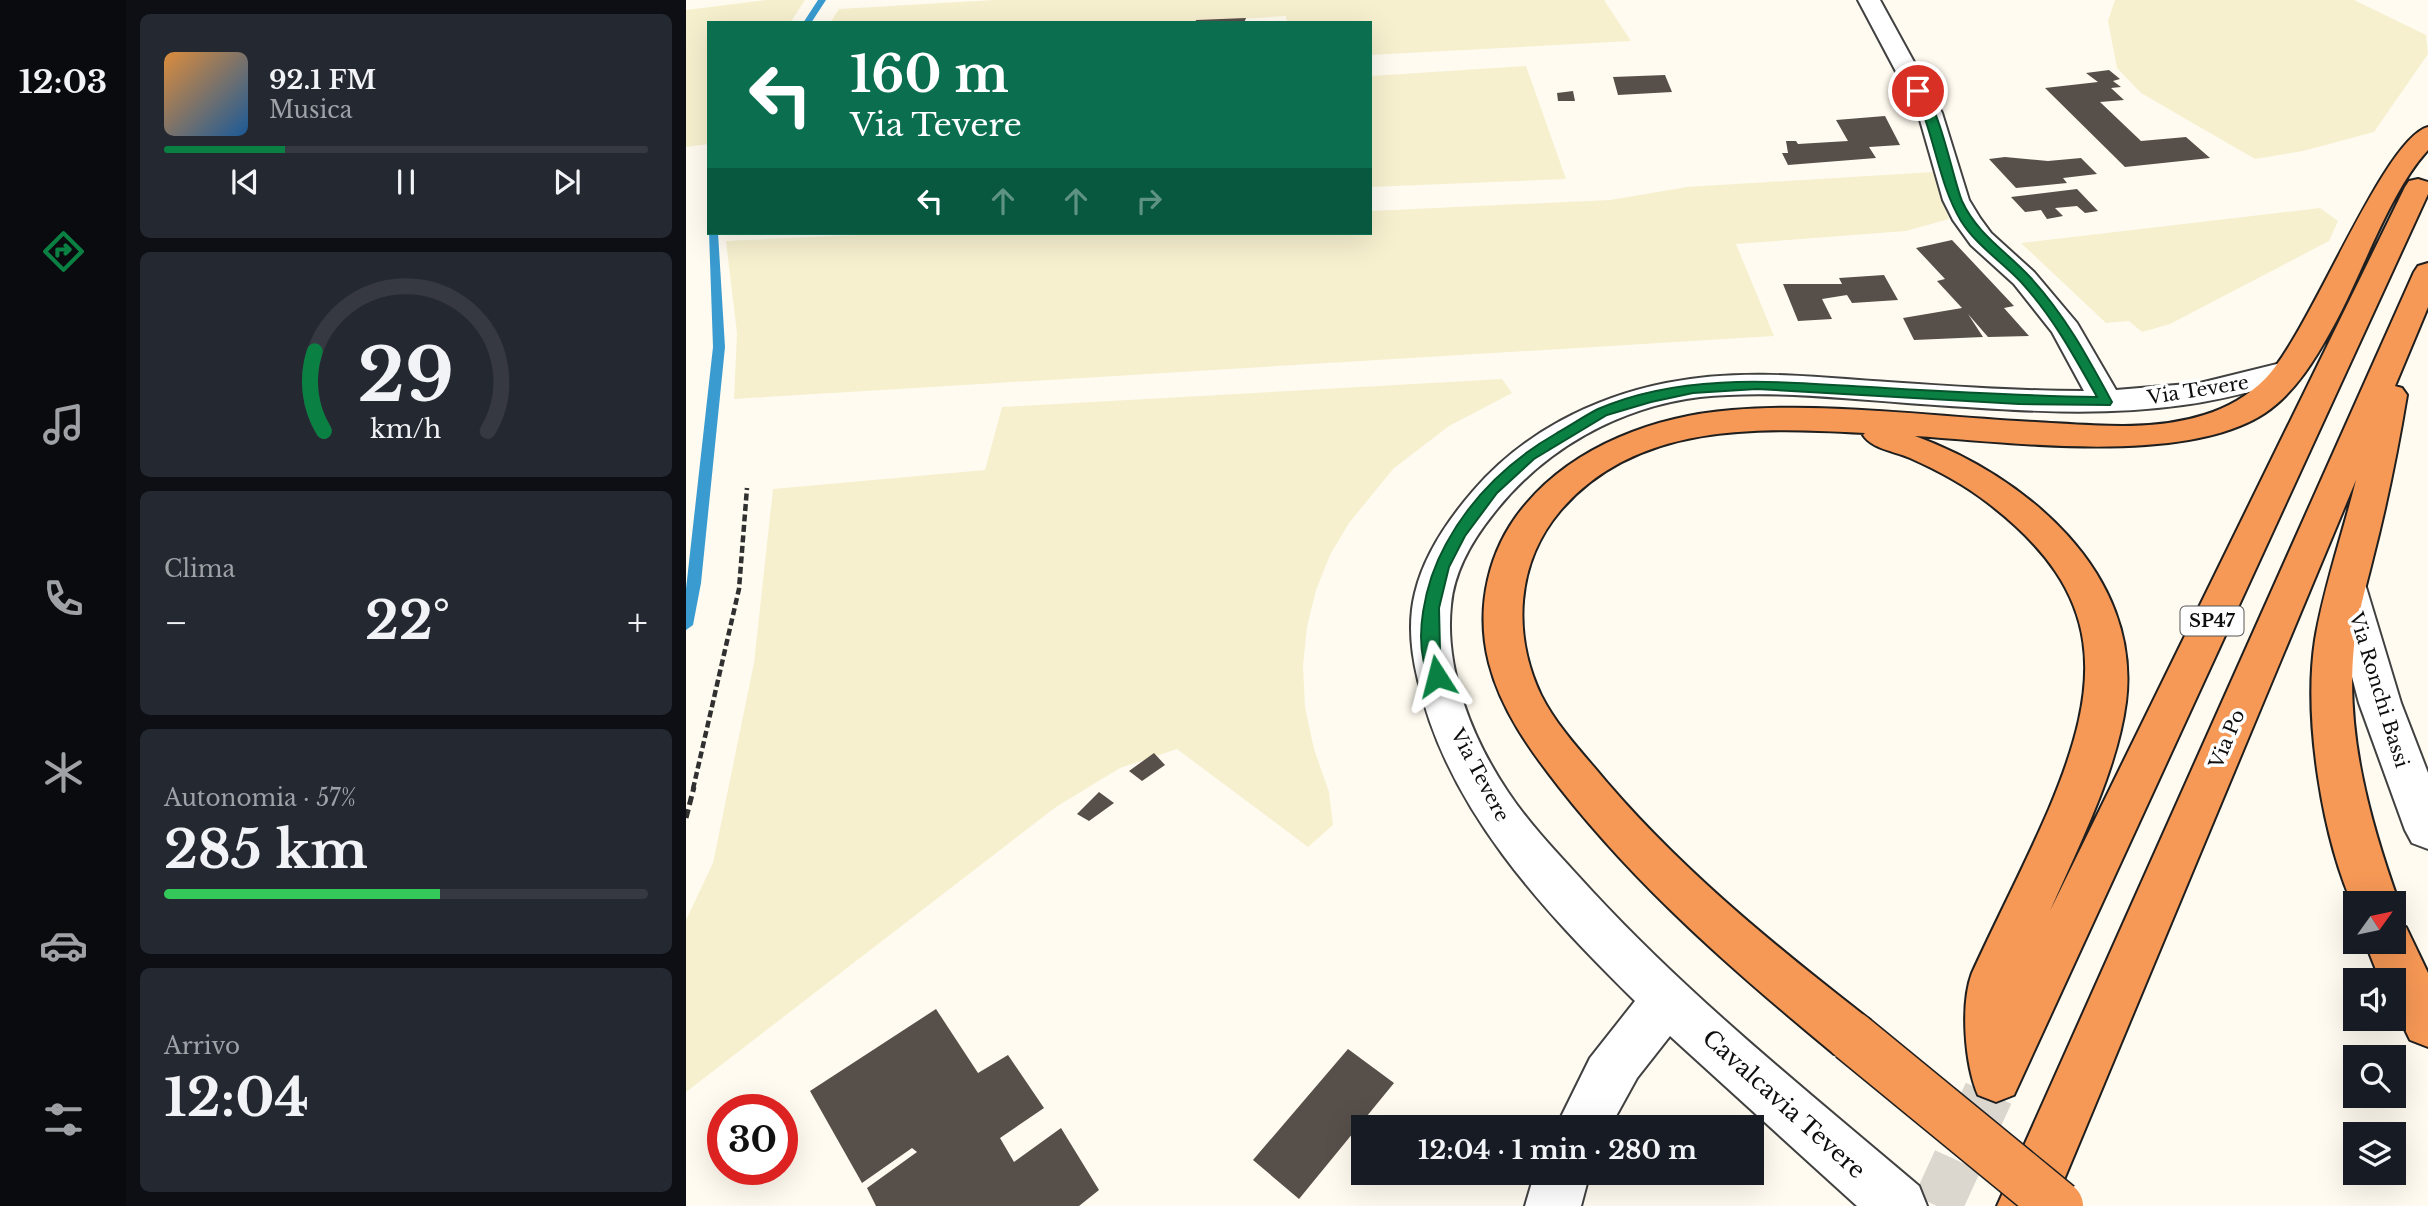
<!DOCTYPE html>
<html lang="it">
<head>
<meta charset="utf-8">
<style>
	:root { --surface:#171b24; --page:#242831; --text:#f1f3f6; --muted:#9ea1a6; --line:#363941; --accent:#0b8043 }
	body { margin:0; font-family:"Libre Baskerville",serif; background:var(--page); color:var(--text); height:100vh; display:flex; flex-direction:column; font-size:26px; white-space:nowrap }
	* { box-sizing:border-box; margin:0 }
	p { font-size:23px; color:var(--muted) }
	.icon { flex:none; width:38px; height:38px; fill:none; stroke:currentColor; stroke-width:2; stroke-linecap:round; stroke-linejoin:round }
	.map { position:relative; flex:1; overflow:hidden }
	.details { display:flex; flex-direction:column; gap:14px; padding:14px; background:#0d0f14; width:560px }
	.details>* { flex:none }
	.guide { position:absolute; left:21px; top:21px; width:665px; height:214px; border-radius:0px; box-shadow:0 7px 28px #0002; background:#0b6e4f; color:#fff; overflow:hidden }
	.needle { width:46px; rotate:57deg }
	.controls { position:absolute; left:1657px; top:891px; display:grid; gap:14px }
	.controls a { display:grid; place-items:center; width:63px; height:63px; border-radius:0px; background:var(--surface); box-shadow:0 7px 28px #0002; font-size:35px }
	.speed { position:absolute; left:21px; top:1094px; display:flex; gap:14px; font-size:35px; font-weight:700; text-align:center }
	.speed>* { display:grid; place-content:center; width:91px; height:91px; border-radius:50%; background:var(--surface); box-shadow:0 7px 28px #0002; line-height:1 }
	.speed .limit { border:10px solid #d22; background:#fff; color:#111 }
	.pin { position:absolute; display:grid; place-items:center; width:60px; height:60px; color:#fff; margin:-30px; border:4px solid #fff; border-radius:50%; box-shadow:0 2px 7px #0007 }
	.me { position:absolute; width:77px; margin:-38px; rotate:351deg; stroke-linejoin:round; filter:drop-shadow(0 0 5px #0008) }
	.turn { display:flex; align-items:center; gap:24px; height:147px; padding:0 28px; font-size:32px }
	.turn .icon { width:91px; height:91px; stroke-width:2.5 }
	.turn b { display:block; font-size:49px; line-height:60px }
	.lanes { display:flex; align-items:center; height:66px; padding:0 28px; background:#0003; justify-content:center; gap:35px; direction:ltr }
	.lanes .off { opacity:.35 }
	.big { font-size:52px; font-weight:700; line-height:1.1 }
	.details .tile { flex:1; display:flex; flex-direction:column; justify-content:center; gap:10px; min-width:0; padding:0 24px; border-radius:10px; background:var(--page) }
	.details .dial { align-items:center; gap:0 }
	.dial svg { height:182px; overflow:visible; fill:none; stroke:var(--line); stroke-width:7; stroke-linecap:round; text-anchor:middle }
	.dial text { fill:var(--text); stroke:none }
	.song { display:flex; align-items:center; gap:21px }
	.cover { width:84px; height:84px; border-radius:10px; background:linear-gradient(135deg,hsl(30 70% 55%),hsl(210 70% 35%)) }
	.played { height:7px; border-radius:4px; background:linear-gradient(90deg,var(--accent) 25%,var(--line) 25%) }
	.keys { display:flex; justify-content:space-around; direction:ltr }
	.heat { display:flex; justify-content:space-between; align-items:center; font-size:38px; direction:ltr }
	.charge { height:10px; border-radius:5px; background:linear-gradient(90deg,#34c759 57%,var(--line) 0) }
	.trip { position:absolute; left:665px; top:1115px; width:413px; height:70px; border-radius:0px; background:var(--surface); box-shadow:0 7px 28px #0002; font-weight:700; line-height:70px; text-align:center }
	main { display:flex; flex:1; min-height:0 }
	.menu { display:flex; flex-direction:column; width:126px; justify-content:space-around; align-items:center; background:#090b0e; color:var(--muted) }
	.menu .icon { width:49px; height:49px }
	.menu .on { color:var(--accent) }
	.menu b { font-size:32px; color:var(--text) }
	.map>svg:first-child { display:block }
</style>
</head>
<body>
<main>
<nav class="menu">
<b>12:03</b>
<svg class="icon on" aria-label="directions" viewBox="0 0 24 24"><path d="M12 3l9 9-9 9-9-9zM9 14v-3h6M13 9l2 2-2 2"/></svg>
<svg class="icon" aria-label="music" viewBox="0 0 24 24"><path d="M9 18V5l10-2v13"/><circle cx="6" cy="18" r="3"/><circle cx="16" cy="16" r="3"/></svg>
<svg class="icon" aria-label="phone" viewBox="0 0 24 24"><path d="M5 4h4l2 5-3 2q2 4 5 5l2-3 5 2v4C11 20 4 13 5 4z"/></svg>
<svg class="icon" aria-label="climate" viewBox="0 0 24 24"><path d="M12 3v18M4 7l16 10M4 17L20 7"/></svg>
<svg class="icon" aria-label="car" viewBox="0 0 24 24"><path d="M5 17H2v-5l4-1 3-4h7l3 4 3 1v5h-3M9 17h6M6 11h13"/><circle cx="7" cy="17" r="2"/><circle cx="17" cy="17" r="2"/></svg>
<svg class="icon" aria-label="filters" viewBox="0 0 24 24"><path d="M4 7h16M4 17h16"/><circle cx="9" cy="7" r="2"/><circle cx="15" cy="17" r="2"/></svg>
</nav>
<section class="details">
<div class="tile">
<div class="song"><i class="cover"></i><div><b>92.1 FM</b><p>Musica</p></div></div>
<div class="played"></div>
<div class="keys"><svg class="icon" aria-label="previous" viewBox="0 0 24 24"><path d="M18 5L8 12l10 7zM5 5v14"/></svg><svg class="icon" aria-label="pause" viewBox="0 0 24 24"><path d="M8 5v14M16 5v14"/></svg><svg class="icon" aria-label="next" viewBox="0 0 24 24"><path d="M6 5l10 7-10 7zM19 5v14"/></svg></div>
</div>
<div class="tile dial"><svg viewBox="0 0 100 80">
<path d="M14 69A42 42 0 1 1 86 69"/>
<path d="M14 69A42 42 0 0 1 10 34" stroke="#0b8043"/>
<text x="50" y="56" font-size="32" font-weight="700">29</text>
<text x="50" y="72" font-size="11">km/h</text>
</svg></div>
<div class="tile"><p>Clima</p>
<div class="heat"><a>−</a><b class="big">22°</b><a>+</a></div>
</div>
<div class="tile"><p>Autonomia · 57%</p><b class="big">285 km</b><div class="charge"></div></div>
<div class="tile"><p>Arrivo</p><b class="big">12:04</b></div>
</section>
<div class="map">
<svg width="1742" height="1206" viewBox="0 0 1742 1206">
	<rect width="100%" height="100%" fill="#fffbf0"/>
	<path fill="#f6f0cf" d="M79,0H119L104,23H23V144L0,147V10Z
		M308,0H918L945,41L684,55V23H601L600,16L498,23H144L153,9Z
		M1429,0H1668L1740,35L1742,54L1688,132L1617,151L1569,159L1455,93L1431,68L1422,21Z
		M840,66L880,179L684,187V76Z
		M1247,172L1263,219L1220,231L1050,244L1088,336L48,399L51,333L40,241L215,233H684V211L924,200L1001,187Z
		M1634,208L1652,221L1643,241L1484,324L1456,332L1443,321L1420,323L1335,243Z
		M816,379L826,393L763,426L707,469L663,523L644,555L630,590L621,627L617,666L619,707L628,749L643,792L647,825L622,847L491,749L434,768L370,807L0,1092V920L27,863L68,663L87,489L299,470L316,407Z"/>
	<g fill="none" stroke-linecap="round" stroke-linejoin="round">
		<path fill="#399bd0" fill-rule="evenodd" d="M132,0H140L125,23H117Z
			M23,232L32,233L39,347L15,583L7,625L0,630V589L27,347Z"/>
	</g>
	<path fill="#574f4a" d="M560,18L558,23H509L510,20Z
		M1423,70L1434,79L1427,81L1435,87L1425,88L1438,100L1414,102L1455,141L1500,137L1524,158L1439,167L1359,88L1412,82L1400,73Z
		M979,75L986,92L932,95L927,77Z
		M887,91L889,101H872L871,93Z
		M1199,116L1214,145L1183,147L1190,158L1102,165L1096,153H1102L1100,141H1110L1112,144L1162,141L1150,120Z
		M1319,157L1362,161L1395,158L1411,174L1377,178L1381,183L1330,188L1303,159Z
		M1391,189L1412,211L1399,213L1391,206L1369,208L1377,216L1361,219L1355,210L1339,212L1325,197Z
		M1266,240L1328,306L1318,308L1343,336L1302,337L1282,314L1297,337L1228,340L1217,318L1276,308L1251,281L1259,279L1230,248Z
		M1198,275L1212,300L1166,303L1161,295L1136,299L1146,319L1112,321L1097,284H1156L1153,278Z
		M468,753L479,765L456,781L443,771Z
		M413,792L428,803L403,821L391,814Z
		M250,1009L292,1073L322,1055L358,1108L314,1138L328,1162L375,1128L413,1190L393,1206H190L181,1188L231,1152L226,1148L176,1183L124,1091Z
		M662,1049L708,1083L613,1199L567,1160Z"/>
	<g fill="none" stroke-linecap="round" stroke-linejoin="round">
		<path stroke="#dbd7ce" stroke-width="50" stroke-dasharray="50 24" stroke-linecap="butt" d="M1251,1206L1310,1077"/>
		<defs>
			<path id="minor" d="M1172,0H1194L1256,113L1283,200L1294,218L1305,233L1348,272L1391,323L1430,390L1514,383L1603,361L1614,364L1619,371L1614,378C1576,389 1536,400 1497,405C1405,418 1312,409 1221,403C1152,398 1082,390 1014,397C933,407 858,449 808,513C787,539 768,571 765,605C758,670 787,740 822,792C846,828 877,859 906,891C1006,999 1121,1091 1233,1186L1241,1206H1171L984,1036L951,1078L924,1127H870L904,1058L949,1001C857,910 761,809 732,680C725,652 722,621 729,593C738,555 762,520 787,491C837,433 906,398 980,383C1044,370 1109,375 1173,380C1248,385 1323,391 1398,391L1366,332L1328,284L1285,245L1267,220L1257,200L1232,113Z
				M1661,573L1674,577L1680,587L1715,703L1742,773V849L1726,843L1719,830L1673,703L1642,587L1648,577Z
				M849,1172H904L895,1206H839Z"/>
			<path id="highway" d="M1742,127V150C1703,192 1676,275 1647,327C1630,358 1609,393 1579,413C1499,466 1323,442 1229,436C1339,476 1456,573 1440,702C1431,772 1392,847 1364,911L1719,187L1723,181L1732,179L1742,182V194L1328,1095L1310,1102L1292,1095C1279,1065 1274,1005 1286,973C1311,918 1339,865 1363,809C1417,681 1421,594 1302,503C1279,485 1251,470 1224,458C1208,451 1186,449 1177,435L1179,433C1072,427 950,422 874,511C830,563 826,634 855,695C868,721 889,745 908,767C988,864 1085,943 1184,1020L1191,1037L1184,1054L1166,1061L1148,1054C1049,972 953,889 873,787C844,750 815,710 803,663C789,608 802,548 840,504C890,445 970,416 1046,410C1146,402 1249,417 1349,422C1404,425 1465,432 1518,415C1541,408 1562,396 1579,379C1624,333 1697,139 1742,127Z
				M1742,263V307L1709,386L1716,388L1721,395C1712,449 1701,504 1687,558C1680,587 1671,616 1668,646C1659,733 1684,822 1713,903L1708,913V903H1670V912C1636,840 1617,718 1629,640C1638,586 1657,533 1670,480L1367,1206H1311L1728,272L1732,266Z
				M1708,922L1720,927L1742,973V1047L1724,1040L1708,1007V980H1694L1679,942H1708Z"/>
		</defs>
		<use href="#minor" stroke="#414141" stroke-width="4"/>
		<use href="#highway" stroke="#1f1f1f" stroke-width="4"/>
		<path stroke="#303030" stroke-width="4.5" stroke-dasharray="7 3.5" stroke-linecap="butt" d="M7,789L53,589L61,488"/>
		<path stroke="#303030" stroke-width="5" stroke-dasharray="9 4.5" stroke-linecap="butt" d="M0,818L8,787"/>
		<use href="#minor" fill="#fff" fill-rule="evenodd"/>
		<use href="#highway" fill="#f69856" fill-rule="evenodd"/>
		<defs>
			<path id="highway-bridge" d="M1166,1037L1372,1206"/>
		</defs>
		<use href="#highway-bridge" stroke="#1f1f1f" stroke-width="53" stroke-linecap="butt"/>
		<use href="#highway-bridge" stroke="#f69856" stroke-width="50"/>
	</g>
	<path fill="#0b8043" stroke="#07532c" stroke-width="2" d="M1232,88C1253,99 1266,177 1276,201C1291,234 1320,251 1344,277C1379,315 1401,356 1426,402L1424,405L1333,404L1071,389L1007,393L965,402L921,415L848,459L811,493L779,536L763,567L753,608L754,650L759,676L757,681H745C724,642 740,580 760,544C786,496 824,460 871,433C884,426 898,416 912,409C1002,370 1104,383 1199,388C1270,392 1340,396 1411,397C1388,356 1367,317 1335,282C1315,261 1290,245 1275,221C1251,181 1249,132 1227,91Z"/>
	<g text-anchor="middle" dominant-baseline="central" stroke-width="7" stroke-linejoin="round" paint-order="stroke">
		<rect fill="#fff" stroke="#565656" stroke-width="2" x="1494.5" y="606.5" width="63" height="29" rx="5"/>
		<g font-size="18" font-weight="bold" fill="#0e0e0e">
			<text x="1526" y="621">SP47</text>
		</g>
		<g font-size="19" fill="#0e0e0e" stroke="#fff">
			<text transform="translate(1512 390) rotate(-9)">Via Tevere</text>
			<text transform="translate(1693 690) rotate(73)">Via Ronchi Bassi</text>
			<text transform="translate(1541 739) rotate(-67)">Via Po</text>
			<text transform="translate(794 775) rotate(62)">Via Tevere</text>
		</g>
		<g font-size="23" fill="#0e0e0e" stroke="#fff">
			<text transform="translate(1098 1104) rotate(42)">Cavalcavia Tevere</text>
		</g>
	</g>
</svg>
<div class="controls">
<a><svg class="needle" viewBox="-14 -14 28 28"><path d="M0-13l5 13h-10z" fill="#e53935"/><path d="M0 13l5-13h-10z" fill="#9ea1a6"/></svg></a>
<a><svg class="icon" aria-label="sound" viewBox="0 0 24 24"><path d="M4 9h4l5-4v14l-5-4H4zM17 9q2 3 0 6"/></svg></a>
<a><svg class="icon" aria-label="search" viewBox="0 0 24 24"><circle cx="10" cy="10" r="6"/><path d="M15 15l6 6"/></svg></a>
<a><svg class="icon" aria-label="layers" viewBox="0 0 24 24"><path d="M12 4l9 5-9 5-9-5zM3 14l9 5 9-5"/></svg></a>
</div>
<div class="speed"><div class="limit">30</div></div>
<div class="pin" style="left:1232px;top:91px;background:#d93025"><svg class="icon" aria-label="arrive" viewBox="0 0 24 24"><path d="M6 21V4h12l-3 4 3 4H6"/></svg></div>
<svg class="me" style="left:751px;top:676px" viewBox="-20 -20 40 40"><path d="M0-17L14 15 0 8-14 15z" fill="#0b8043" stroke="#fff" stroke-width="4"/></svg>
<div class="trip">12:04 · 1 min · 280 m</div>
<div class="guide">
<div class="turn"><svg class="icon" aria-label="left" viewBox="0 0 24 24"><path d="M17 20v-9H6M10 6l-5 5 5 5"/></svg><div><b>160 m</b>Via Tevere</div></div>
<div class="lanes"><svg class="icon" aria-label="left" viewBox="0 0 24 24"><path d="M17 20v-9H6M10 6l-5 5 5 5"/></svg><svg class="icon off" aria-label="ahead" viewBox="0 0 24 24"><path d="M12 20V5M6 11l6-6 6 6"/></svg><svg class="icon off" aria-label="ahead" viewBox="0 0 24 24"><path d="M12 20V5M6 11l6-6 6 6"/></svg><svg class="icon off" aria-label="right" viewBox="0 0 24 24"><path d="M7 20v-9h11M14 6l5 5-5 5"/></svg></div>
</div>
</div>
</main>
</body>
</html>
